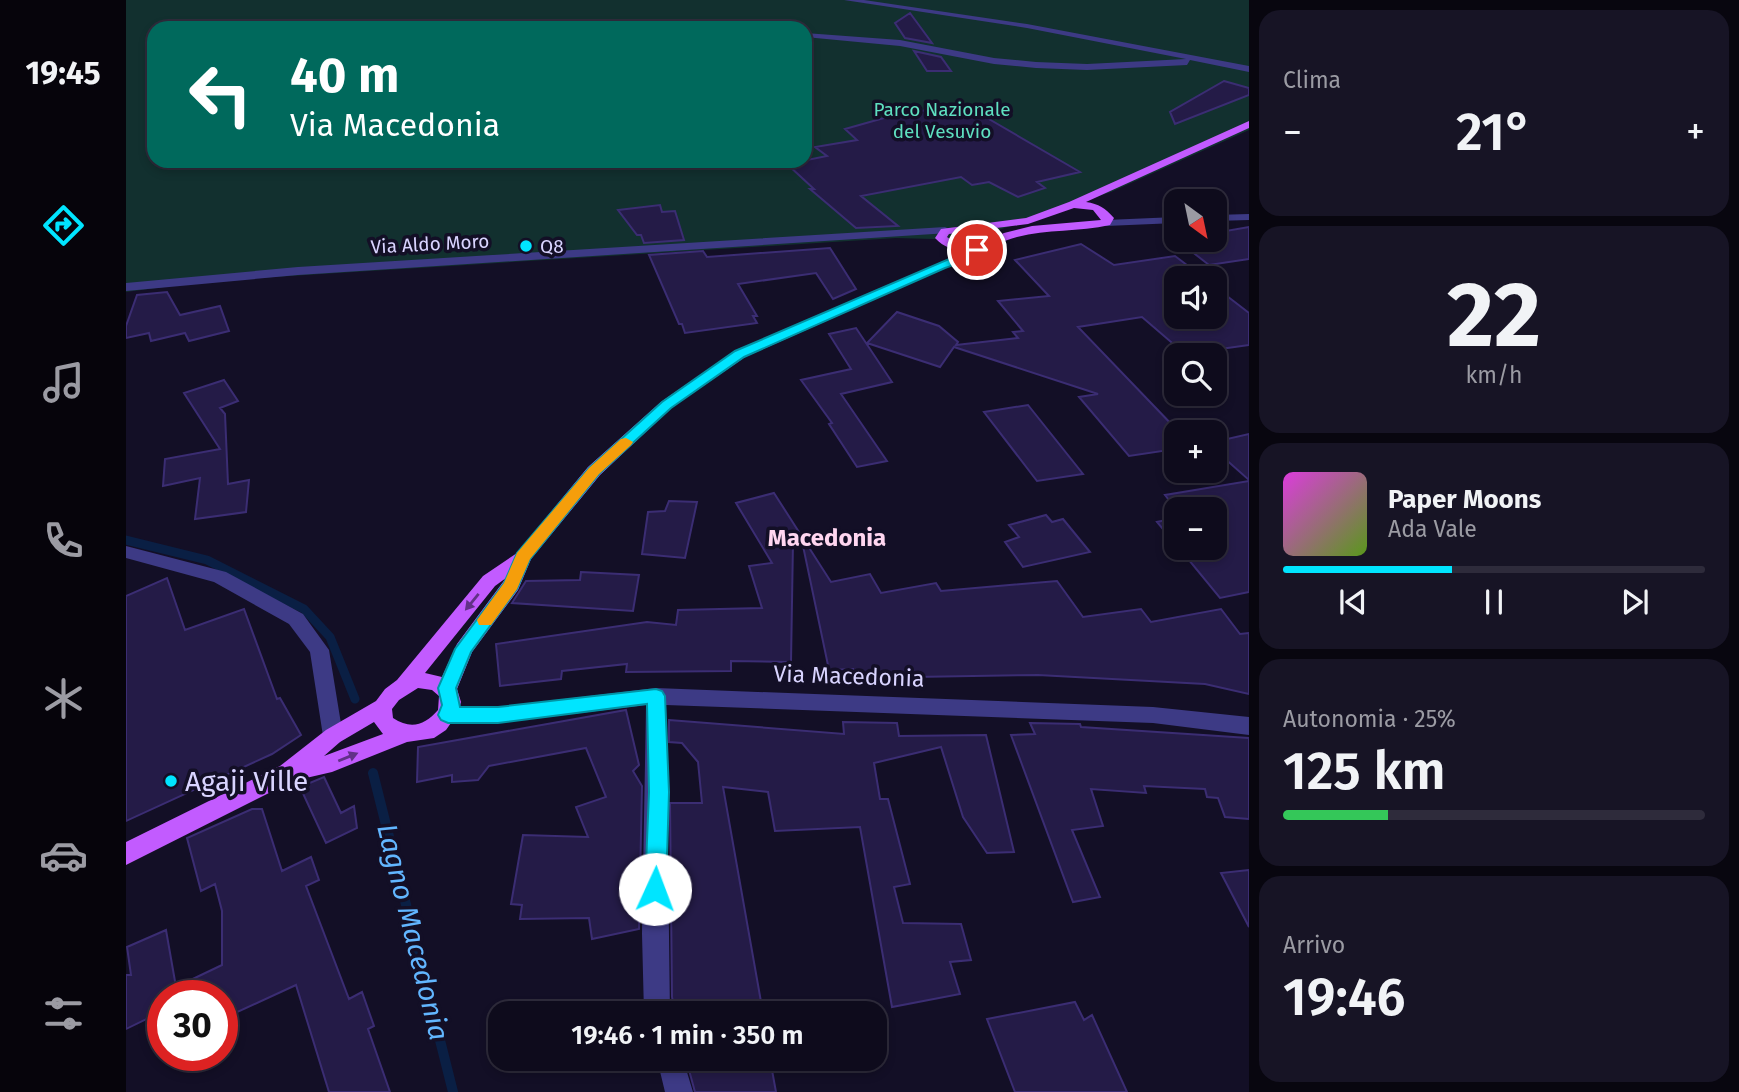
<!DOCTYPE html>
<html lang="it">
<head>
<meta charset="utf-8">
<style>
	:root { --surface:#0e0b1c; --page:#171425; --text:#f1f3f6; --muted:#9b9ba3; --line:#2e2b3b; --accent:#00e5ff }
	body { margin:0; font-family:"Fira Sans",sans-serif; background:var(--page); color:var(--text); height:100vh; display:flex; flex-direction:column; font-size:26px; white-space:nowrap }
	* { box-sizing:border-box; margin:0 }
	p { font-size:23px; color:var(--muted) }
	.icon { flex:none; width:38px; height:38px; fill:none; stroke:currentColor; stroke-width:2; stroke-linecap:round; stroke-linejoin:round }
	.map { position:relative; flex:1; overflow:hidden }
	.side { display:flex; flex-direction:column; gap:10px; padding:10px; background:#08060f; width:490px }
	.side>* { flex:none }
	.top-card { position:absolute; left:21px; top:21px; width:665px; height:147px; border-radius:21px; box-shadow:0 4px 10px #0003,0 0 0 2px var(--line); background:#00695c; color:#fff; overflow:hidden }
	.needle { width:46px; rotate:147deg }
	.fabs { position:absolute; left:1038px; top:189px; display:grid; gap:14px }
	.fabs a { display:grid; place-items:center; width:63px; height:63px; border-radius:14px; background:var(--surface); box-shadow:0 4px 10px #0003,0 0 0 2px var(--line); font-size:35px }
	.speed { position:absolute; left:21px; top:980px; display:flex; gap:14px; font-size:35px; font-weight:700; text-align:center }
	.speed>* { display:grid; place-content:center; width:91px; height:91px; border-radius:50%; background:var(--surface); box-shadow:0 4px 10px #0003,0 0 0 2px var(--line); line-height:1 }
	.speed .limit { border:10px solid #d22; background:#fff; color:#111 }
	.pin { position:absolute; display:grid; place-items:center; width:60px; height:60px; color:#fff; margin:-30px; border:4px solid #fff; border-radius:50%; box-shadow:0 2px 7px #0007 }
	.me { position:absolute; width:77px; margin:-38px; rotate:2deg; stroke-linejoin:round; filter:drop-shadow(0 0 5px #0008) }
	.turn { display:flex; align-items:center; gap:24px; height:147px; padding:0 28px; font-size:32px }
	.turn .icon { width:91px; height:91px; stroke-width:2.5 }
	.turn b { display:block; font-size:49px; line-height:60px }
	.big { font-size:52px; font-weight:600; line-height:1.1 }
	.side .widget { flex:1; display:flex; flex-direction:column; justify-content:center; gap:10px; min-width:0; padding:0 24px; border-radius:21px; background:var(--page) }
	.side .dial { align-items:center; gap:0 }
	.dial b { font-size:91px; line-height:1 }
	.song { display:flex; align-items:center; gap:21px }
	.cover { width:84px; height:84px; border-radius:10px; background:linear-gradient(135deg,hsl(300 70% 55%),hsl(90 70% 35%)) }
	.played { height:7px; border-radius:4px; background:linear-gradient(90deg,var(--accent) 40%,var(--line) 40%) }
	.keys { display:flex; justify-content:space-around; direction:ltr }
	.heat { display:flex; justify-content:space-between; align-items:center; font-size:38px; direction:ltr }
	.charge { height:10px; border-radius:5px; background:linear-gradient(90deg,#34c759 25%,var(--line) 0) }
	.trip { position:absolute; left:362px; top:1001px; width:399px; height:70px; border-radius:21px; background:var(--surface); box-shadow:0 4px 10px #0003,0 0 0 2px var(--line); font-weight:600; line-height:70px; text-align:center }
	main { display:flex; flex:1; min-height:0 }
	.dock { display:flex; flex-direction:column; width:126px; justify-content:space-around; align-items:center; background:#06040b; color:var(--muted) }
	.dock .icon { width:49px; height:49px }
	.dock .active { color:var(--accent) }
	.dock b { font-size:32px; color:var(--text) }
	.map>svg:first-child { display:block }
</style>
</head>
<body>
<main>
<nav class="dock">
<b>19:45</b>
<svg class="icon active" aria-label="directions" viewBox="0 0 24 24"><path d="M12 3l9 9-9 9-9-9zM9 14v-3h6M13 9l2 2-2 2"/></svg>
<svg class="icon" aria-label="music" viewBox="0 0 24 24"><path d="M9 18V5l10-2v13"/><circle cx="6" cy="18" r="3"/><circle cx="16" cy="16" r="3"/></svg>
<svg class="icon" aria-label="phone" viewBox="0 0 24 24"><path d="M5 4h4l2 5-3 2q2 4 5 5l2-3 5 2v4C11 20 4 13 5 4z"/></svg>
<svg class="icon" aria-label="climate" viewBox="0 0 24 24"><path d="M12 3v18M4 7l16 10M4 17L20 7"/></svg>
<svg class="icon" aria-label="car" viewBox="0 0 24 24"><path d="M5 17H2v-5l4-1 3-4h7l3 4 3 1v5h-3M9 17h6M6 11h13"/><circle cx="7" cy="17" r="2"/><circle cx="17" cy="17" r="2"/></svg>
<svg class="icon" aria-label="filters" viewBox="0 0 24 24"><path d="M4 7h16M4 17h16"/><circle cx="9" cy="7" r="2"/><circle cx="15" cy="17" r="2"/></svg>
</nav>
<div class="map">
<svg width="1123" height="1092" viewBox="0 0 1123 1092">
	<rect width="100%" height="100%" fill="#130f26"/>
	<path fill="#12302f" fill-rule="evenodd" d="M0,0H1123V130L985,192L843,240L770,238L85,281L0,292ZM28,28H679V161H28Z"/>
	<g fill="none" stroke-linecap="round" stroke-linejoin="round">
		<path stroke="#0a1f44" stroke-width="9" d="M0,540L81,560L178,609L204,637L229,699"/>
		<path stroke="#0a1f44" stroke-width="10" d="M247,773L327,1092"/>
	</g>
	<path fill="#241b47" stroke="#3b2d73" stroke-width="2" d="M784,13L806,43L779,38L769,23Z
		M788,51L815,57L825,71H801Z
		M1098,81L1123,88V95L1049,124L1044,112Z
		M837,104L954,172L911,182L919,188L892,197L863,182L846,185L835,177L735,196L772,226L730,228L684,189H688L661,164L701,156L689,147L731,140L719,129L765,116Z
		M534,205L536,212L549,211L558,240L518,243L515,235H511L492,210Z
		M1123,227V259L1083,265L1051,240H1088V233Z
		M955,244L988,265L1049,256L1078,278H1050V317H1088V286L1123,313V345L1059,354L1016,317L952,327L1050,429V449L1003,456L953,397L972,394L828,347L814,367L741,343L771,312L813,326L832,342L830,345L892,338L887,332L897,331L872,301L923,296L889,260Z
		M704,248L730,289L707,299L690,273L612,284L631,316H627L631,323L559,333L556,324H553L523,255L577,251L581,257Z
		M41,292L54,315L94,306L103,331L63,341L59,333L25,341L23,333L0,338V326L11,295Z
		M730,328L766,382L715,394L761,461L731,467L703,424L706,423L675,380L725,369L703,334Z
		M98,380L112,401L94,408L99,414L102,484L123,480L120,512L69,519L74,478L37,486L39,459L94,449L58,393Z
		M902,405L957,474L911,481L858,412Z
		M1123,434V480L1088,449V442Z
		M1123,481V592L1094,598L1053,548H1088V509H1050L1039,495Z
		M648,493L705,582L744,574L755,593L810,583L815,591L931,581L957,617L1015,609L1025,622L1095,609L1114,634L1123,633V694L1079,684L912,675L727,678V669L703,670L676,541L667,542L665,662L605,661V671L500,672L501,664L436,671L435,679L374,686L370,644L521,622L550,625L552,610L636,608L623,566L646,563L610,503Z
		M543,501L571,502L559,558L516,554L522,512L539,511Z
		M920,515L926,522L937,519L964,552L897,567L879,542L893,537L883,525Z
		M1050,518V545L1031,522Z
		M455,572L513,575L507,611L386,603L400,581L454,580Z
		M41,578L59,630L118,609L151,699L154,698L175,735L146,754L0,821V596Z
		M500,710L513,765L507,771L516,786L513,929L466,939L463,918L394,919L396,905L385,904L397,835L462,837L450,807L480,797L460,748L363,766L352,780L326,782V775L291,782L292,747Z
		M543,720L718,734L717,722L771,723L773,736L860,735L888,852L861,853L837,817L815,747L748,763L754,799H762L784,884L768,887L777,923L835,924L845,960L824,962L834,994L766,1007L734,827L649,831L642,792L597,787L637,1013H549L546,997L544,803H576L572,762L556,743L543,742Z
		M904,723L954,724L955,727L1123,738V819L1099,817L1092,798L1081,797L1079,789L1018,786L1020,793L965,789L977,826L946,830L974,897L947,902L885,735L909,734Z
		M198,777L215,813L228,806L231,828L200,843L174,787Z
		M126,809H136L156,871L185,857L193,880L180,886L223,999L236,992L248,1026L242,1029L264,1092H203L170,985L96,1019V996H37V1011L0,1029V975H5L1,947L40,930L50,987L96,965V911L89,884L75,891L61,838Z
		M1123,870V927L1095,873Z
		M949,1002L958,1020L966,1015L1001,1092H889L861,1019Z
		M560,1059H644L650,1092H569Z"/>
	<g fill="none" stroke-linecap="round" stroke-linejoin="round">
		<path fill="#3d3a85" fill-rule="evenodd" d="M718,0H738L901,24L1123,66V72L1064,60L1061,65L961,70L910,68L868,64L774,46L679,37V33L774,40L868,58L910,62L961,64L1060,59L901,28Z
			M509,19L623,26L627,28L512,23Z
			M1123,214V220L1088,221V215Z
			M1050,217V223L980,226L974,223L980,220Z
			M819,227L823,229V233L172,275L0,291V283L172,267Z
			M0,546L100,572L177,614L203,650L217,736L214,742L207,745L200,742L197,736L184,652L163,624L88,582L0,558Z
			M530,688L1027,707L1123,717V735L1027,723L540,705L544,1013H518L516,934L520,705L372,723H322L315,721L312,715L315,709L322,707H372Z
			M531,1059H557L567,1092H539Z"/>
		<path fill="#c25bff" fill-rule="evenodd" d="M1123,121V128L960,202C973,204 979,208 988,218L984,225C953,232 921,229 891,237C865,244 844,260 819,268L619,357L545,408L474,475L405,559L392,590L346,652L331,689L335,702L332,713L320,730L308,738L281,742L206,772L167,781L0,865V842L154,766L200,730L250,701L259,689L271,680L357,576L391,553L462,467L535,402L609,351L840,252C827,249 818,248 809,238L815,229L900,218L943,202ZM948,208L967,210L975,220L906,226L878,233L850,246L828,242L821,237L823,234L902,224ZM380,578L331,644L316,677L299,673L369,586ZM292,688L306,690L313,696L312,710C299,725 285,730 267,718L266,709L273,700ZM248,722L257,734L198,756L214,742Z"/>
	</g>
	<defs><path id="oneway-solid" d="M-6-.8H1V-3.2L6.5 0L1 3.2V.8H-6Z" transform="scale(1.75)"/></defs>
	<g fill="#623188">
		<use href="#oneway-solid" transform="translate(346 602) rotate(129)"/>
		<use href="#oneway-solid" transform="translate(222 757) rotate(-22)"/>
	</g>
	<path fill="#00e5ff" stroke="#0095a6" stroke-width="2" d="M851,247L856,250C845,260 833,263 819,268L618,357L545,408L473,474L404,559L391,589L345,652L330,688L334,707H372L530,689L536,691L539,696L543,792L540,889L537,896L529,899L522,896L519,889L523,792L521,704L372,723H322L315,720L312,715L316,705L312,688L329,649L378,583L391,553L463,468L536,402L609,351Z"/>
	<path fill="#f59e0b" d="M500,438L507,442L505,445L473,474L404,559L391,589L365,625H353L351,620L378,583L391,553L463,468L495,439Z"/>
	<g fill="#00e5ff" stroke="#130f26" stroke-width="2.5">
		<circle cx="400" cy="246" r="7"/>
		<circle cx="45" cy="781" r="7"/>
	</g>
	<g text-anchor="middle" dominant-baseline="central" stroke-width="7" stroke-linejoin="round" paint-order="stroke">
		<g font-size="19" fill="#5fe0c0" stroke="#130f26">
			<text x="816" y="109">Parco Nazionale<tspan x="816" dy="22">del Vesuvio</tspan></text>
		</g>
		<g font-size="19" fill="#d9d4ff" stroke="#130f26">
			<text transform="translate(304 244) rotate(-3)">Via Aldo Moro</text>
		</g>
		<g font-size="19" fill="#d9d4ff" stroke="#130f26" text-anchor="start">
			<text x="414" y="246">Q8</text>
		</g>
		<g font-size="23" fill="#d9d4ff" stroke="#130f26">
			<text transform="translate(723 676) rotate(2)">Via Macedonia</text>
		</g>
		<g font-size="24" font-weight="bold" fill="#ffd6f0" stroke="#130f26">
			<text x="701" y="538">Macedonia</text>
		</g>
		<g font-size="28" fill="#d9d4ff" stroke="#130f26" text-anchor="start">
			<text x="59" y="781">Agaji Ville</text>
		</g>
		<g font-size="28" font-style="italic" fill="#62b6ff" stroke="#130f26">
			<text transform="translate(287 932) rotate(76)">Lagno Macedonia</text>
		</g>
	</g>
</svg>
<div class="fabs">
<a><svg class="needle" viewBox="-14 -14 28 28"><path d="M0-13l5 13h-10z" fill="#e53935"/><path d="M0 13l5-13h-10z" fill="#9b9ba3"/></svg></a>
<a><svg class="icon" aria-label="sound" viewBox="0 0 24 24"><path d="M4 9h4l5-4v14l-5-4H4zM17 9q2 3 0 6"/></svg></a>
<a><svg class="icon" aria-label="search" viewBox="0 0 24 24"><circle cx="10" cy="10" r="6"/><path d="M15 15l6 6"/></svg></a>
<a>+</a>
<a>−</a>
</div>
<div class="speed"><div class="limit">30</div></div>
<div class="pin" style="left:851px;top:250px;background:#d93025"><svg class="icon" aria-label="arrive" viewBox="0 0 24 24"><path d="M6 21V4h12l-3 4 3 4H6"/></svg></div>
<svg class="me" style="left:529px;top:889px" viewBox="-20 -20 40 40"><circle r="19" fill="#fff"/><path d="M0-13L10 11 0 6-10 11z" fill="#00e5ff"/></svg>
<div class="trip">19:46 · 1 min · 350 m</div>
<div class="top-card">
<div class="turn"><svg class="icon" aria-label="left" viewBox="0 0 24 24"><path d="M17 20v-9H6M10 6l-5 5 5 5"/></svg><div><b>40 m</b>Via Macedonia</div></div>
</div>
</div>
<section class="side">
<div class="widget"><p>Clima</p>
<div class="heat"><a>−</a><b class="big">21°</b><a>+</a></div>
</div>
<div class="widget dial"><b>22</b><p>km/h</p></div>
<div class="widget">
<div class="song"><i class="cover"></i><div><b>Paper Moons</b><p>Ada Vale</p></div></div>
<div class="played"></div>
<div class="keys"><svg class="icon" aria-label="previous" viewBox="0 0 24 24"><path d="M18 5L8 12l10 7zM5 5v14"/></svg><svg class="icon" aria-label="pause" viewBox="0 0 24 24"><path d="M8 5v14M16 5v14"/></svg><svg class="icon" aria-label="next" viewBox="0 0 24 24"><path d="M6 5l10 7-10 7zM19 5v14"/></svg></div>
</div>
<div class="widget"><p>Autonomia · 25%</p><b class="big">125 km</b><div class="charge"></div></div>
<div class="widget"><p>Arrivo</p><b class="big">19:46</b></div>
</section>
</main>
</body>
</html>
